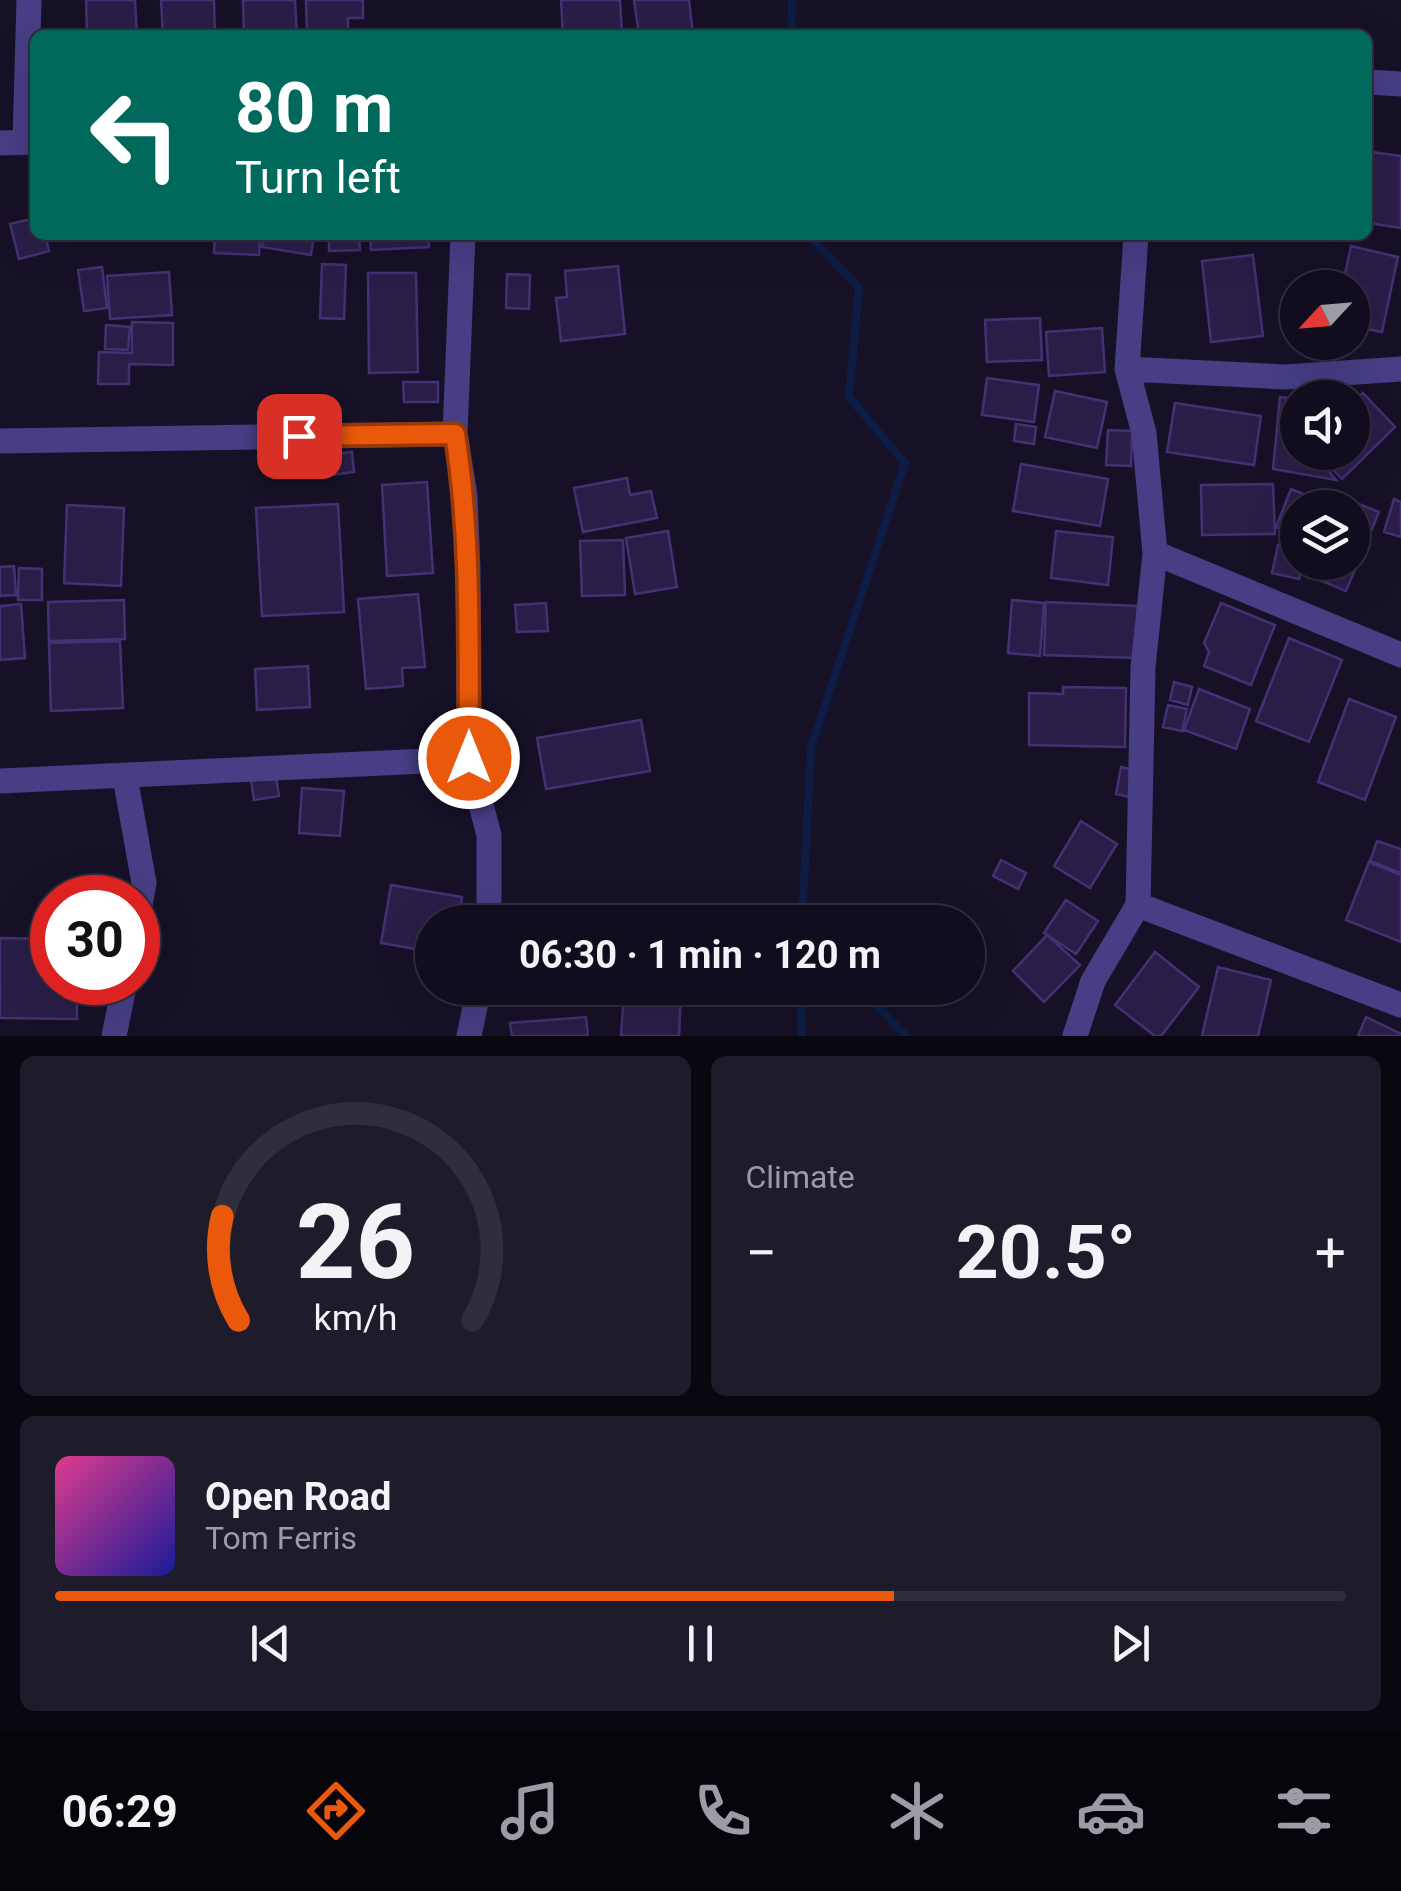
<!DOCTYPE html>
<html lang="en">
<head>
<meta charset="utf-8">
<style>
	:root { --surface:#110d1e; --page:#1e1b2b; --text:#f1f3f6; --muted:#9c9ca4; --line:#302d3c; --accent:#ea580c }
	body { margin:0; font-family:Roboto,sans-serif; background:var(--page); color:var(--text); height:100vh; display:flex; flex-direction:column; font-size:38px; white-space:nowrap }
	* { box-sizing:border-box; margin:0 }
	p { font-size:32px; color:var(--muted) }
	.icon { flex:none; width:55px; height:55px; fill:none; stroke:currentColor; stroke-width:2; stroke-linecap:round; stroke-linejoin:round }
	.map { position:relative; height:1036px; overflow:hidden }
	.panel { display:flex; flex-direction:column; gap:20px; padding:20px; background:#090710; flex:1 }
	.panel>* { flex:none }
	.banner { position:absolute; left:30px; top:30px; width:1342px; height:210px; border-radius:15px; box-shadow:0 10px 40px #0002,0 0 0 2px var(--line); background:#00695c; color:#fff; overflow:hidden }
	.needle { width:65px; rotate:244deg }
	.controls { position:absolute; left:1280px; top:270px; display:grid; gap:20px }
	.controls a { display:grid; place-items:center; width:90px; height:90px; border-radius:50%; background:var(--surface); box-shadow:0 10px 40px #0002,0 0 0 2px var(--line); font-size:50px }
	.speed { position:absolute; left:30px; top:875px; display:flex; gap:20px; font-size:50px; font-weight:700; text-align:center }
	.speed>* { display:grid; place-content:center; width:130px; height:130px; border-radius:50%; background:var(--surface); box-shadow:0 10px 40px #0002,0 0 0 2px var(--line); line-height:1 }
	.speed .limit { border:15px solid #d22; background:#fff; color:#111 }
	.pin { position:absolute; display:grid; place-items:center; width:85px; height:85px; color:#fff; margin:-42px; border-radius:20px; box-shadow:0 5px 15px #0006 }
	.me { position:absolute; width:110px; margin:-55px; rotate:0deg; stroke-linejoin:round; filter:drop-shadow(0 0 8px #0008) }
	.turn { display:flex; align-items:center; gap:35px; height:210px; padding:0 40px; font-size:45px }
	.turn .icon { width:130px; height:130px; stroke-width:2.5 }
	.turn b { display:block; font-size:70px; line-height:85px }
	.big { font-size:75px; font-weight:700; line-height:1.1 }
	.panel .widget { flex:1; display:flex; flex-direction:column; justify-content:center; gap:15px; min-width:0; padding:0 35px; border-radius:15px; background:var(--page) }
	.panel .dial { align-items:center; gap:0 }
	.dial svg { height:260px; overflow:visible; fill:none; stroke:var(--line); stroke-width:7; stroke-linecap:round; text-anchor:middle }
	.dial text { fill:var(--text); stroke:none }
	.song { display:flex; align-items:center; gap:30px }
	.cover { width:120px; height:120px; border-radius:15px; background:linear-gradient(135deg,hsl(330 70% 55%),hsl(240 70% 35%)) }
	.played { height:10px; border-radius:5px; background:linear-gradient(90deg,var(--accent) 65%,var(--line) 65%) }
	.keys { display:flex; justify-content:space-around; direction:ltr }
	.heat { display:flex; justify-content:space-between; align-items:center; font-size:55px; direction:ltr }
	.panel .tiles { flex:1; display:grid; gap:20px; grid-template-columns:1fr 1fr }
	.widget:last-child { grid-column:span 2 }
	.trip { position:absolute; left:415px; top:905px; width:570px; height:100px; border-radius:50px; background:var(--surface); box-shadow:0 10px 40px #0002,0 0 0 2px var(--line); font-weight:700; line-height:100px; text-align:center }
	.dock { display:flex; height:160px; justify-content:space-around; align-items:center; background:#07050c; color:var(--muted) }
	.dock .icon { width:70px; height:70px }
	.dock .active { color:var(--accent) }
	.dock b { font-size:45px; color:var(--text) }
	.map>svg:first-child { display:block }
</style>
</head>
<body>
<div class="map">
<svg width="1401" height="1036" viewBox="0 0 1401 1036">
	<rect width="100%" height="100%" fill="#171128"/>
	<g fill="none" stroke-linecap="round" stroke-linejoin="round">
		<path stroke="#0d1d45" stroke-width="8" d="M791,35L792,0
			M802,922L811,748L905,463L849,397L859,287L808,235
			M802,988V1036
			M860,988L906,1036"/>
	</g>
	<path fill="#2a1e48" stroke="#433173" stroke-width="2.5" d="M86,0H135L137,35H87Z
		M161,0H214L215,35H163Z
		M243,0H295L297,35H244Z
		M306,0H363V18H348V35H307Z
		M561,0H620L622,35H563Z
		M634,0H689L693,35H639Z
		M1372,152L1401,156V228L1368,223Z
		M35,218V235H45L49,251L19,259L10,224Z
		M215,235H260L259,255L214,253Z
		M264,235H314L311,255L262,247Z
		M329,235H359L360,250L329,251Z
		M370,235H428L429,247L371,250Z
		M1351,246L1398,257L1382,332L1352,326V288H1342Z
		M1253,255L1263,336L1211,342L1202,261Z
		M322,264L346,265L344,319L320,318Z
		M618,266L625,334L561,341L556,298L567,297L565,271Z
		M102,267L107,308L84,311L78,270Z
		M169,272L172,315L110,319L107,276Z
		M368,273H416L418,372L369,373Z
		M507,274L530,275L529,309L506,308Z
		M1040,318L1042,360L987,362L985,320Z
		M132,322L173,323V365L129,364V384H98L99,352L132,353Z
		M106,325L130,327L128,350L105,349Z
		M1102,328L1105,372L1049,376L1046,332Z
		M987,378L1039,385L1034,422L982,415Z
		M403,382H438V402H404Z
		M1055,391L1107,402L1097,448L1045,437Z
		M1363,393L1395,427L1342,479L1316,452H1352V402Z
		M1280,397L1298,399V452H1313L1336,480L1273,469Z
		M1175,403L1261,416L1254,465L1167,452Z
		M1016,424L1036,427L1034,444L1014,441Z
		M1108,430L1132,431L1131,466L1106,465Z
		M352,452L354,472L330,475L328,455Z
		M1021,464L1108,479L1100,526L1013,511Z
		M627,478L630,495L651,491L657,518L583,532L574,488Z
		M427,482L433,573L387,576L382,485Z
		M1273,484L1275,534L1202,535L1201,485Z
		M1291,489L1330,505L1298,508V536L1276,527Z
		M1341,497L1379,512L1346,591L1308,575L1314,562H1352V508H1336Z
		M1394,499L1401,502V537L1384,532Z
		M338,504L344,612L262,616L256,508Z
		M67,505L124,508L121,586L64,583Z
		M668,531L677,587L635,594L626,538Z
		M1056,531L1113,537L1108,585L1051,578Z
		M623,540L625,595L582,596L580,541Z
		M1278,545L1298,549V562H1303L1299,579L1272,573Z
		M14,566L16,595L0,596V567Z
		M19,568L42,569V600H18Z
		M418,594L425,667L402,668L403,686L366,689L358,599Z
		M124,600L125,639L49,641L48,602Z
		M1012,600L1044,603L1040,656L1008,653Z
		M1046,602L1138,606L1136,658L1044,655Z
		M546,603L548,631L517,632L515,605Z
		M1221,603L1275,625L1251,685L1204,666L1209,652L1204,643Z
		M21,604L25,658L0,660V606Z
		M1289,638L1342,660L1309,742L1256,721Z
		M120,641L123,708L51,711L49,643Z
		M308,666L310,707L257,710L255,669Z
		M1174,682L1192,687L1188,705L1170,700Z
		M1063,687L1126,688L1125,747L1029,745V693L1063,694Z
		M1199,689L1250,709L1236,749L1184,730Z
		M1349,699L1396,717L1365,800L1318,782Z
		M1168,705L1187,709L1182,731L1163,727Z
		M641,720L650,771L546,789L537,738Z
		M1121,767L1135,770L1130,797L1116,794Z
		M276,777L279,796L254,800L251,781Z
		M302,788L344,791L340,836L299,833Z
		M1081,821L1117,844L1090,888L1054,866Z
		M1377,841L1401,849V873L1370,861Z
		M1001,860L1026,873L1018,889L993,876Z
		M1369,862L1401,875V942L1346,920Z
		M391,885L462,897L458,922H432V952L381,943Z
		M1066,900L1098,921L1076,954L1044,933Z
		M1047,935L1080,965L1044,1002L1013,971Z
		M0,938L52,939V982H77V1019L0,1018Z
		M1155,952L1199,987L1161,1036H1155L1115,1005Z
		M1218,967L1271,980L1258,1036H1202Z
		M624,991L681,995L679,1036H621Z
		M586,1017L588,1036H512L510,1023Z
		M1366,1017L1401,1034V1036H1358Z"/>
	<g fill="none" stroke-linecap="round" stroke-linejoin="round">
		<path stroke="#473e85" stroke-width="25" d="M1368,82L1401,84
			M25,142L29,0
			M0,143L35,142
			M463,235L455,434L465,495L468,570L469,759L489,835V922
			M1127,369L1285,377L1401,369
			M0,441L455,434
			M1155,553L1401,655
			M125,777L144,883L138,917
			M0,781L469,759
			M1138,905L1401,1005
			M114,1036L125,982
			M469,1036L479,988
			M1075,1036L1093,981L1138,905L1143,667L1155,553L1144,433L1127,369L1136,235"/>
	</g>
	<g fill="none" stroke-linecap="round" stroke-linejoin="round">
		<defs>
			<path id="route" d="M299,436L455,434C472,542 468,650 469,758"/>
		</defs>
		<use href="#route" stroke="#983908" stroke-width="25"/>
		<use href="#route" stroke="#ea580c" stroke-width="18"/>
	</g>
</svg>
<div class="controls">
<a><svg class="needle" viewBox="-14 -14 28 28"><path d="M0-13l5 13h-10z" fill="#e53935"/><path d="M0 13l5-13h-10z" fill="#9c9ca4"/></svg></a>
<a><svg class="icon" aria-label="sound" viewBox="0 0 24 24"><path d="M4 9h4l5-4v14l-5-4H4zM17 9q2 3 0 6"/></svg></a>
<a><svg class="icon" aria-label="layers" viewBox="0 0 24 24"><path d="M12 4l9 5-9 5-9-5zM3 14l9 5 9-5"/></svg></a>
</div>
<div class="speed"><div class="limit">30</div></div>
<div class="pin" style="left:299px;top:436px;background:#d93025"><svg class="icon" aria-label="arrive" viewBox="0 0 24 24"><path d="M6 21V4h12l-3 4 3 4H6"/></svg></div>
<svg class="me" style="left:469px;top:758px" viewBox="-20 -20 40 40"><circle r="17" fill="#ea580c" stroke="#fff" stroke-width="3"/><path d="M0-11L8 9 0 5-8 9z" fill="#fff"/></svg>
<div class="trip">06:30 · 1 min · 120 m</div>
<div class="banner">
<div class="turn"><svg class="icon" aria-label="left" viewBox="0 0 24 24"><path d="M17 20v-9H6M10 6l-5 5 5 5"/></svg><div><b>80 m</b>Turn left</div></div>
</div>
</div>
<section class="panel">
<div class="tiles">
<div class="widget dial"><svg viewBox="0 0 100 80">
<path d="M14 69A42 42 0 1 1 86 69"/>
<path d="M14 69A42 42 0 0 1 9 37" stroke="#ea580c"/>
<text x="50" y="56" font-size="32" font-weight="700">26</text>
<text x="50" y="72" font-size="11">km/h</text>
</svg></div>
<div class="widget"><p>Climate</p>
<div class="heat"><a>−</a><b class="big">20.5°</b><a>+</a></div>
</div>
<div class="widget">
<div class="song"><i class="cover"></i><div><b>Open Road</b><p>Tom Ferris</p></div></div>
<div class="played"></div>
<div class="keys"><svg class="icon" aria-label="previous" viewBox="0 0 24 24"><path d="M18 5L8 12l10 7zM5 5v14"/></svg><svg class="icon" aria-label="pause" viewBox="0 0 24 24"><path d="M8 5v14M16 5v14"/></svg><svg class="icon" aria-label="next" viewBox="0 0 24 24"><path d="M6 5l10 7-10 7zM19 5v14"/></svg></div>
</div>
</div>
</section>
<nav class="dock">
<b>06:29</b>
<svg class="icon active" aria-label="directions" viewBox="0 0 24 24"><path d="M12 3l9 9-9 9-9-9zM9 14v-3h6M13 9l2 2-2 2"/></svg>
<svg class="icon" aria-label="music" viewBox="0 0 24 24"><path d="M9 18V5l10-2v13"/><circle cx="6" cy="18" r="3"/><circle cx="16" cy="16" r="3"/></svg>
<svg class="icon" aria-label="phone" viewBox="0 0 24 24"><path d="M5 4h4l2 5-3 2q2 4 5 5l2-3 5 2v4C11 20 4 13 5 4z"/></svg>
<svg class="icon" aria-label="climate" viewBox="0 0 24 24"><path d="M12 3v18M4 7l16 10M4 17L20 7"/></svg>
<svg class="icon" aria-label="car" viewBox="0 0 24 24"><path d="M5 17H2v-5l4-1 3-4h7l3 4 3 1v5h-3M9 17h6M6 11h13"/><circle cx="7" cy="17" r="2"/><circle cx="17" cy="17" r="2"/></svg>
<svg class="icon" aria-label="filters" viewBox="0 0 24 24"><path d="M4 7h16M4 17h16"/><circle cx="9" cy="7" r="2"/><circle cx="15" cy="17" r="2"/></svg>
</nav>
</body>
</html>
